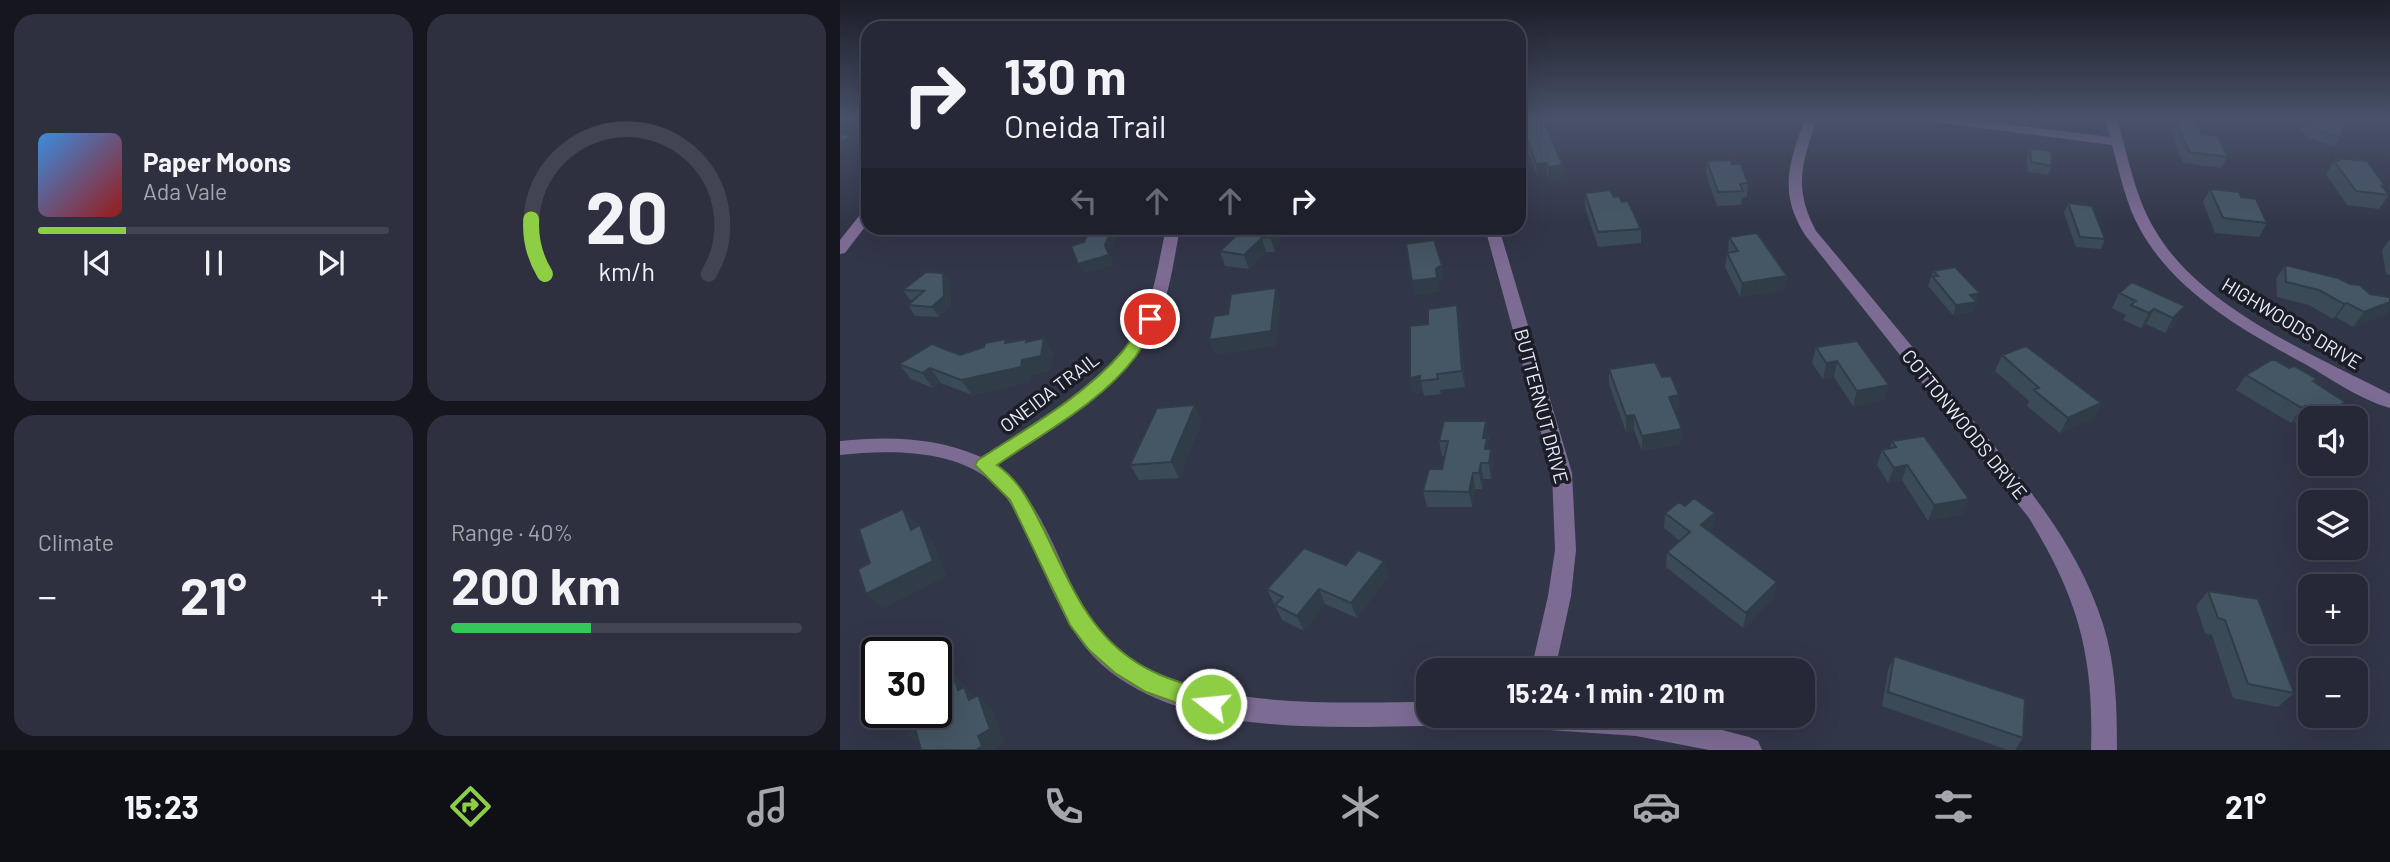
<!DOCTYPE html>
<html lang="en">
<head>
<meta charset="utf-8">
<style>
	:root { --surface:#262837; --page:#2e303f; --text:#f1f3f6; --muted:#a4a6ad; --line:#424452; --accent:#8dce44 }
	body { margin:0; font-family:Barlow,sans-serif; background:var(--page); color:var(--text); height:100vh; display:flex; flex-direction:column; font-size:26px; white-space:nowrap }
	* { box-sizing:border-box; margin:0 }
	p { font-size:23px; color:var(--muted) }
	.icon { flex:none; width:38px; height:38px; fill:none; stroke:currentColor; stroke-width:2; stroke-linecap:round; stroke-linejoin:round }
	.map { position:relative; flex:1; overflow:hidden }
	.drawer { display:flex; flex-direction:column; gap:14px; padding:14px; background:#15161e; width:840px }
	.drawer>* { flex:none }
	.hud { position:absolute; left:21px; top:21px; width:665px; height:214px; border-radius:21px; box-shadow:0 7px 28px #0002,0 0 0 2px var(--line); background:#262837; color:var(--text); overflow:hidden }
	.buttons { position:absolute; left:1458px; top:406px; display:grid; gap:14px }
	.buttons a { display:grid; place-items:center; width:70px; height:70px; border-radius:14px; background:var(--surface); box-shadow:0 7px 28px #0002,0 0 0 2px var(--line); font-size:35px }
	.speed { position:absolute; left:21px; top:637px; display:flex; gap:14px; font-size:35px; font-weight:700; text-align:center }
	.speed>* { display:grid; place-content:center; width:91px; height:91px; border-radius:50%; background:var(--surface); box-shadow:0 7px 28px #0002,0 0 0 2px var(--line); line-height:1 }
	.speed .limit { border:4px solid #111; border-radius:10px; background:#fff; color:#111 }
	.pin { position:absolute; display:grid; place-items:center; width:60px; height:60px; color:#fff; margin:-30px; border:4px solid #fff; border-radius:50%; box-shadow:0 2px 7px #0007 }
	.me { position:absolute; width:77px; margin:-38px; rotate:286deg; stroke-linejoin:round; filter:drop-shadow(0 0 5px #0008) }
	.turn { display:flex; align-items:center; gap:24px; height:147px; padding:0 28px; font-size:32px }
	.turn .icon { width:91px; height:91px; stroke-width:2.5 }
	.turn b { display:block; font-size:49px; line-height:60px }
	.lanes { display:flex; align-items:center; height:66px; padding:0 28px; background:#0003; justify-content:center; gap:35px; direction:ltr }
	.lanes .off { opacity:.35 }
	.big { font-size:52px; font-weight:700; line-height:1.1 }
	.drawer .card { flex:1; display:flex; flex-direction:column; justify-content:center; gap:10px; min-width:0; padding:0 24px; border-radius:21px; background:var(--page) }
	.drawer .dial { align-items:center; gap:0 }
	.dial svg { height:182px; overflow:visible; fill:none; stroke:var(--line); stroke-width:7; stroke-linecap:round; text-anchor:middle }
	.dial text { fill:var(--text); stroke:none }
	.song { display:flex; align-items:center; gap:21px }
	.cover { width:84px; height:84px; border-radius:10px; background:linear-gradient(135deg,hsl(210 70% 55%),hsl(0 70% 35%)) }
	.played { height:7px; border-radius:4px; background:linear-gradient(90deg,var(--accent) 25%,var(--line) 25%) }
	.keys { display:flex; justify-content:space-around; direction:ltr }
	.heat { display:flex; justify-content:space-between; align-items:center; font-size:38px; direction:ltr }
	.charge { height:10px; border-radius:5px; background:linear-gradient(90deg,#34c759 40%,var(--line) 0) }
	.drawer .tiles { flex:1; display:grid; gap:14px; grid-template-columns:repeat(2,1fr) }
	.trip { position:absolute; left:576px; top:658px; width:399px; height:70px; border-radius:21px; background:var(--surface); box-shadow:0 7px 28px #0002,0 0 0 2px var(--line); font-weight:700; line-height:70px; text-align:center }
	.tab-bar { display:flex; height:112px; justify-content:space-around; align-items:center; background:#0f1016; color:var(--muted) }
	.tab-bar .icon { width:49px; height:49px }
	.tab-bar .current { color:var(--accent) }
	.tab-bar b { font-size:32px; color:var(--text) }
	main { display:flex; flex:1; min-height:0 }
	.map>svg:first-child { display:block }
</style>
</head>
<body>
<main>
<section class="drawer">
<div class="tiles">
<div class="card">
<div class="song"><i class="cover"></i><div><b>Paper Moons</b><p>Ada Vale</p></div></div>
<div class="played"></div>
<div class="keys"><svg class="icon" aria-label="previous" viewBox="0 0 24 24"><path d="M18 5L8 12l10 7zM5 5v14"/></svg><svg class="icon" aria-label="pause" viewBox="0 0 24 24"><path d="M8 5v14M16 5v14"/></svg><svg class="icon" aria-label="next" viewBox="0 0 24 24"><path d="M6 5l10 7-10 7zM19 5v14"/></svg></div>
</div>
<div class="card dial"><svg viewBox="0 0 100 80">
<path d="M14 69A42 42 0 1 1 86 69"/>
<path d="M14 69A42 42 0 0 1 8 45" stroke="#8dce44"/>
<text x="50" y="56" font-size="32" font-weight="700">20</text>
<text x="50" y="72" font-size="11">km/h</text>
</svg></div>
<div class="card"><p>Climate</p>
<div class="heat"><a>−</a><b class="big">21°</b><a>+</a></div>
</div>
<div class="card"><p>Range · 40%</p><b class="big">200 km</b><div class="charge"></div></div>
</div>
</section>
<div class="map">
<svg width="1550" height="750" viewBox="0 0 1550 750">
	<rect width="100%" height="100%" fill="#323649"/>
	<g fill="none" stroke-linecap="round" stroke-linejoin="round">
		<path fill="#7c6b93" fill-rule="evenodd" d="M965,119H977C962,163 953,188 976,231C1025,289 1073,348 1122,407C1177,474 1236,539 1263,624C1276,665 1277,707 1277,750H1251C1254,655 1238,598 1189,518L965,235C938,192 949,163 965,119Z
			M1089,119H1125L1270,137L1265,119H1277C1288,156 1295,197 1315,230C1360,308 1473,354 1550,394V408C1521,400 1491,379 1465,364C1404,331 1336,293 1301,231C1286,205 1280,174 1272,145L1095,122Z
			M28,210V223L5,253L0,254V240L23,211Z
			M326,228H340C334,259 330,293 317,322C287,389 215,427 156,466C198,494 217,557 239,600C298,717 478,702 588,702V716H600L597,723L588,726C486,727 343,737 261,664C237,642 223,614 209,584C197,557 185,528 170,503C137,448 55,449 0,455V441C49,436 95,437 141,457C197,421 270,385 301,322C315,293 319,259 326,228Z
			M645,228H659L732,473L736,550L731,596L715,670H691L708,596L715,550L712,473Z
			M667,716H829L909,737L918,741L922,750H869L796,736L680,728L671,725Z"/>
	</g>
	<path fill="#3b4a57" d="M679,119H703L723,165L724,177L708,179L707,174L697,176L679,126Z
		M1326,119H1355L1362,134L1388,157L1381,168L1343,163Z
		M1454,119H1506L1500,138L1495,147L1469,138L1452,123Z
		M1190,148L1212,166L1208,175L1188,172L1187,157Z
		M1496,158L1546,187L1544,189L1549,195L1539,209L1507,205L1486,174Z
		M867,161L892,164L908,183L907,197L902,198L901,205L877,206L866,174Z
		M1370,189L1401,197L1427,223L1419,237L1375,233L1363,202Z
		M745,193L782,202L801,229V243L758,247L745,207Z
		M1228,203L1265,239L1261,249L1236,247L1224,213Z
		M93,228H128L124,233L98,235Z
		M402,230L441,237L435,252H426L409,269L385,266L380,251Z
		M889,237L947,276L945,290L900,297L885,267L887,253H888Z
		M1550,239V275L1546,274L1542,250Z
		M1445,265L1546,314L1513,327L1496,317L1493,319L1469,305L1437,297L1436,279Z
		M1093,271L1140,293L1133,312L1113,315L1088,286Z
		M103,273L110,283L111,306L99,317L75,316L68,305L74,300H70L63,290Z
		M1292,282L1337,321L1325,333L1306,324L1301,328L1283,320L1286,315L1272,308L1279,293Z
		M617,305L620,320L625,387L600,390L601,394L584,396L583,392L573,393L570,378L588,324Z
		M204,338L213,353L210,371L191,375L190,382L132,395L101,383L93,388L71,379L59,364L120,355L166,339L168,343L187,339L188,341Z
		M1017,341L1044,400L1013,406L994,377L983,379L972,363L976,347Z
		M1162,355L1261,403L1253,419L1220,433L1187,406L1189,401L1155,371Z
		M769,369L822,377L839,395L838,410L835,411L842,429L841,444L802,451L794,430L786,432L769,384Z
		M1406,375L1474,383L1505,402L1492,418H1470V431L1454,421L1451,423L1396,390Z
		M362,421L339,478L299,480L290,465Z
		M649,436L648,441L649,449H651L653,464L651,479H643L642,489H635L632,507H587L583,491L602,469L605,456H602L599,441Z
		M1052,441L1129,499L1122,514L1088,521L1062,480L1048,483L1037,465L1042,450L1050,448Z
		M845,506L875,513L873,528L869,532L934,597L903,628L826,567L827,552L840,541L824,528L825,513Z
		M506,565L549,576L517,618L485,604L464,631L442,620L427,589Z
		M1368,591L1454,693L1438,707L1393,698L1372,635L1365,633L1356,606Z
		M1054,656L1183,738L1175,750H1168L1042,706L1048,670Z"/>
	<path fill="#303c47" d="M12,137L18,146L0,154V142Z
		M706,163L707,174L697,176L696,164Z
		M723,165L724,177L708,179V167Z
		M120,228H128L124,233Z
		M273,228H279L280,230L270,255L274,265L244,274L238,264L265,245Z
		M434,228H438L441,237L435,252L430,237Z
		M422,238L426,252L409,269L404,255Z
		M602,265L604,280L598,284L600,292L575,296L572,281Z
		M103,273L110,283L111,306L99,317L92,307Z
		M947,276L945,290L900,297L902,283Z
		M436,288L441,303L436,346L375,355L369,340Z
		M1140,293L1133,312L1113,315L1116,305L1130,295Z
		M1550,302V309L1546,314L1513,327L1524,312Z
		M1507,303L1496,317L1493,319L1504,304Z
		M617,305L620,320L625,387L622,371Z
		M1345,306L1337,321L1325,333L1333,318Z
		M1314,309L1306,324L1301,328L1309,313Z
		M204,338L213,353L210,371L191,375L190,382L132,395L121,380L186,342L187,339L196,354Z
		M997,361L994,377L983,379L986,363Z
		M90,368L101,383L93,388L82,373Z
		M580,376L583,392L573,393L570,378Z
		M1049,385L1044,400L1013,406L1017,391Z
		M839,395L838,410L828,412L829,397Z
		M1505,402L1493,418H1482L1484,416Z
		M1261,403L1253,419L1220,433L1228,418Z
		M355,405L362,421L339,478L331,462Z
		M1465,406L1454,421L1451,423L1462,408Z
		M794,415V430L786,432V416Z
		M646,421L650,453L648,464L643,438Z
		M842,429L841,444L802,451V436Z
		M651,449L653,464L651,479L649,463Z
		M641,463L643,479L642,489L639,473Z
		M1067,465L1062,480L1048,483L1054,468Z
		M633,473L635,489L632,507L629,492Z
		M1129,499L1122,514L1088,521L1094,505Z
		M63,509L77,524L85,545L71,530Z
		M875,513L873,528L859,541L861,525Z
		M80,525L93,541L107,576L42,609L26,594Z
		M544,561L549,576L517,618L511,603Z
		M937,582L934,597L903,628L906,613Z
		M479,589L485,604L464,631L457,616Z
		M112,672L127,687L129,691L140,701L134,705L118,690Z
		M138,695L153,710L165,743L154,750H136L138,736Z
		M74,724L79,745L62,731Z"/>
	<path fill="#455665" stroke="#303c47" stroke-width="2" d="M680,119H703L723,165L708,167L706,163L696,164Z
		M1336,119H1355L1362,134L1378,136L1388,157L1349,152Z
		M1462,119H1506L1500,138L1475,129Z
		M0,133L12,137L0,142Z
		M1190,148L1211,151L1212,166L1191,162Z
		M1496,158L1527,161L1546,187L1542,186L1549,195L1516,191L1494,161H1499Z
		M890,160L892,164H901L908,183L900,184L903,191L878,192L867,161Z
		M1370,189L1399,192L1401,197L1416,199L1427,223L1383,218Z
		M770,190L774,197L779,196L782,202L788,201L801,229L758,232L745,193Z
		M1228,203L1252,206L1265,239L1240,237Z
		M251,228H273L265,245L269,255L238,264L231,246L244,242Z
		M402,228H434L430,237L422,238L404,255L380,251L402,230Z
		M917,233L947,276L902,283L887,253L898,251L889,237Z
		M594,240L602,265L596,269L597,278L572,281L566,244Z
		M1445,265L1498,278L1510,284L1520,285L1530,294L1550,297V302L1524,312L1507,303L1504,304L1479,290L1446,282Z
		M1115,267L1140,293L1130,295L1137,302L1116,305L1092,276H1098L1093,271Z
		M86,272L103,273L104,296L92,307L68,305L84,291L63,290Z
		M1292,282L1345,306L1333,318L1314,309L1309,313L1291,305L1296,301L1279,293Z
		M436,288L431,331L369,340L374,316L388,314L391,294Z
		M617,305L622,371L597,374L598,379L580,381V376L570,378V326L588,324V309Z
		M204,338L201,356L182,360L181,367L121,380L90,368L82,373L59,364L92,344L120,355L144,347L145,343L166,339L165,343L187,339L186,342Z
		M1017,341L1049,385L1017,391L997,361L986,363L976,347Z
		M1186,346L1261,403L1228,418L1194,390L1199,388L1162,355Z
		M1433,359L1449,368L1454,366L1477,379L1473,381L1505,402L1484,416L1465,406L1462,408L1406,375Z
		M815,362L822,377L831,376L839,395L829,397L842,429L802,436L794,415L786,416L769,369Z
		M355,405L331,462L290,465L317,408Z
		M604,421H646L643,438H647L645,449H651L649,463H641L639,473H633L629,492L583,491L589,469H602L608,441H599Z
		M1084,436L1129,499L1094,505L1067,465L1054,468L1042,450L1056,447L1052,441Z
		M854,498L875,513L861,525L937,582L906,613L827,552L850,532L825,513L839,502L845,506Z
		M63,509L71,530L80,525L93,561L26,594L18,569L30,563L19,529Z
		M464,548L506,565L518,550L544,561L511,603L479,589L457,616L435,605L443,597L427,589Z
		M1368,591L1418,599L1454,693L1408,684L1385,620L1378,618Z
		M1054,656L1185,699L1183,738L1048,692Z
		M112,672L118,690L124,687L129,700L138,695L150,729L138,736L142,746L136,750H81L74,724L62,731L57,712H96V681Z"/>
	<linearGradient id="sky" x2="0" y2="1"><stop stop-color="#1c1e28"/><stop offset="0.53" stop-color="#49526a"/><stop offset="1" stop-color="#49526a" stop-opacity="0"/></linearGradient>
	<rect width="1550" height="224" fill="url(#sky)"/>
	<path fill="#8dce44" stroke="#5c862c" stroke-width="2" d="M310,314L318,319C311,331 304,344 296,356C262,402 203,433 157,465C181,482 191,505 204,530C227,577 246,627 290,658C317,678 349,684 379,696L383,704L379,711L371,715L306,692L275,673L249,650L230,625L170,500L135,465L138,460C187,428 243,397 282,352C291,342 297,327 305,315Z"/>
	<g text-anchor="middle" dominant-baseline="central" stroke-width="7" stroke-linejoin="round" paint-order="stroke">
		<g font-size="19" fill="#e9ecf8" stroke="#1c1e27">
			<text transform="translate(1452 323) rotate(31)">HIGHWOODS DRIVE</text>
			<text transform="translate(209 392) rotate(-37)">ONEIDA TRAIL</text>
			<text transform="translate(702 406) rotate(75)">BUTTERNUT DRIVE</text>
			<text transform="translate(1125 424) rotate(51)">COTTONWOODS DRIVE</text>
		</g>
	</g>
</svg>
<div class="buttons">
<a><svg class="icon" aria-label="sound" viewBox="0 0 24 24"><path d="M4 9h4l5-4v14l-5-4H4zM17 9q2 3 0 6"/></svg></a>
<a><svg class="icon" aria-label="layers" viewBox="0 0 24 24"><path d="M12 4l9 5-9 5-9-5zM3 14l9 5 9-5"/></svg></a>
<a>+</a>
<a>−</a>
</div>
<div class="speed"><div class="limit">30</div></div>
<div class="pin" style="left:310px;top:319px;background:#d93025"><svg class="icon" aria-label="arrive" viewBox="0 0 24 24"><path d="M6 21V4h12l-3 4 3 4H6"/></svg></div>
<svg class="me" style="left:371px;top:704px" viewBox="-20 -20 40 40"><circle r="17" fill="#8dce44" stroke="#fff" stroke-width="3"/><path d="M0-11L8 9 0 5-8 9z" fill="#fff"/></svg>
<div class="trip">15:24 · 1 min · 210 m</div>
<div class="hud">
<div class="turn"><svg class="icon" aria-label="right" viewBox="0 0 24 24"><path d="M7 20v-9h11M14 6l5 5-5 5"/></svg><div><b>130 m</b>Oneida Trail</div></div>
<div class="lanes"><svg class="icon off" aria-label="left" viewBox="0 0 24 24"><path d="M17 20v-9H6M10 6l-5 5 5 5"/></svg><svg class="icon off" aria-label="ahead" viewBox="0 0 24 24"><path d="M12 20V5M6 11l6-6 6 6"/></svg><svg class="icon off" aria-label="ahead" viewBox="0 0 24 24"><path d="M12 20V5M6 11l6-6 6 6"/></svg><svg class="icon" aria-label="right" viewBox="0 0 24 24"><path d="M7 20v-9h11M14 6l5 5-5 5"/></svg></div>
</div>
</div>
</main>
<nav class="tab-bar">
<b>15:23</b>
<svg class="icon current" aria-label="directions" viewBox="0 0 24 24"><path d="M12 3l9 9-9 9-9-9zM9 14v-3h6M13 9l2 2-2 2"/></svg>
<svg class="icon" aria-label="music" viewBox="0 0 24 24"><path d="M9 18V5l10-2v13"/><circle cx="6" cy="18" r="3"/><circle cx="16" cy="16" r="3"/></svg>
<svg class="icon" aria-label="phone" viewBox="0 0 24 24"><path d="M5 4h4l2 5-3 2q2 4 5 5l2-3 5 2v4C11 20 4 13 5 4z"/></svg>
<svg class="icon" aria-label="climate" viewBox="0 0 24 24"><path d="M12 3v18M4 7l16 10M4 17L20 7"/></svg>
<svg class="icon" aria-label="car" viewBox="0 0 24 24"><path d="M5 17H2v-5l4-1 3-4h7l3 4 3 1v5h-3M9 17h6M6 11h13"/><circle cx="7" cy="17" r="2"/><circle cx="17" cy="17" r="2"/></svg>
<svg class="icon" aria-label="filters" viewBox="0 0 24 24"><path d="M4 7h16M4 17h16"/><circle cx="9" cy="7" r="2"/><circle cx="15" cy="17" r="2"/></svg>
<b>21°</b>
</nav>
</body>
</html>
